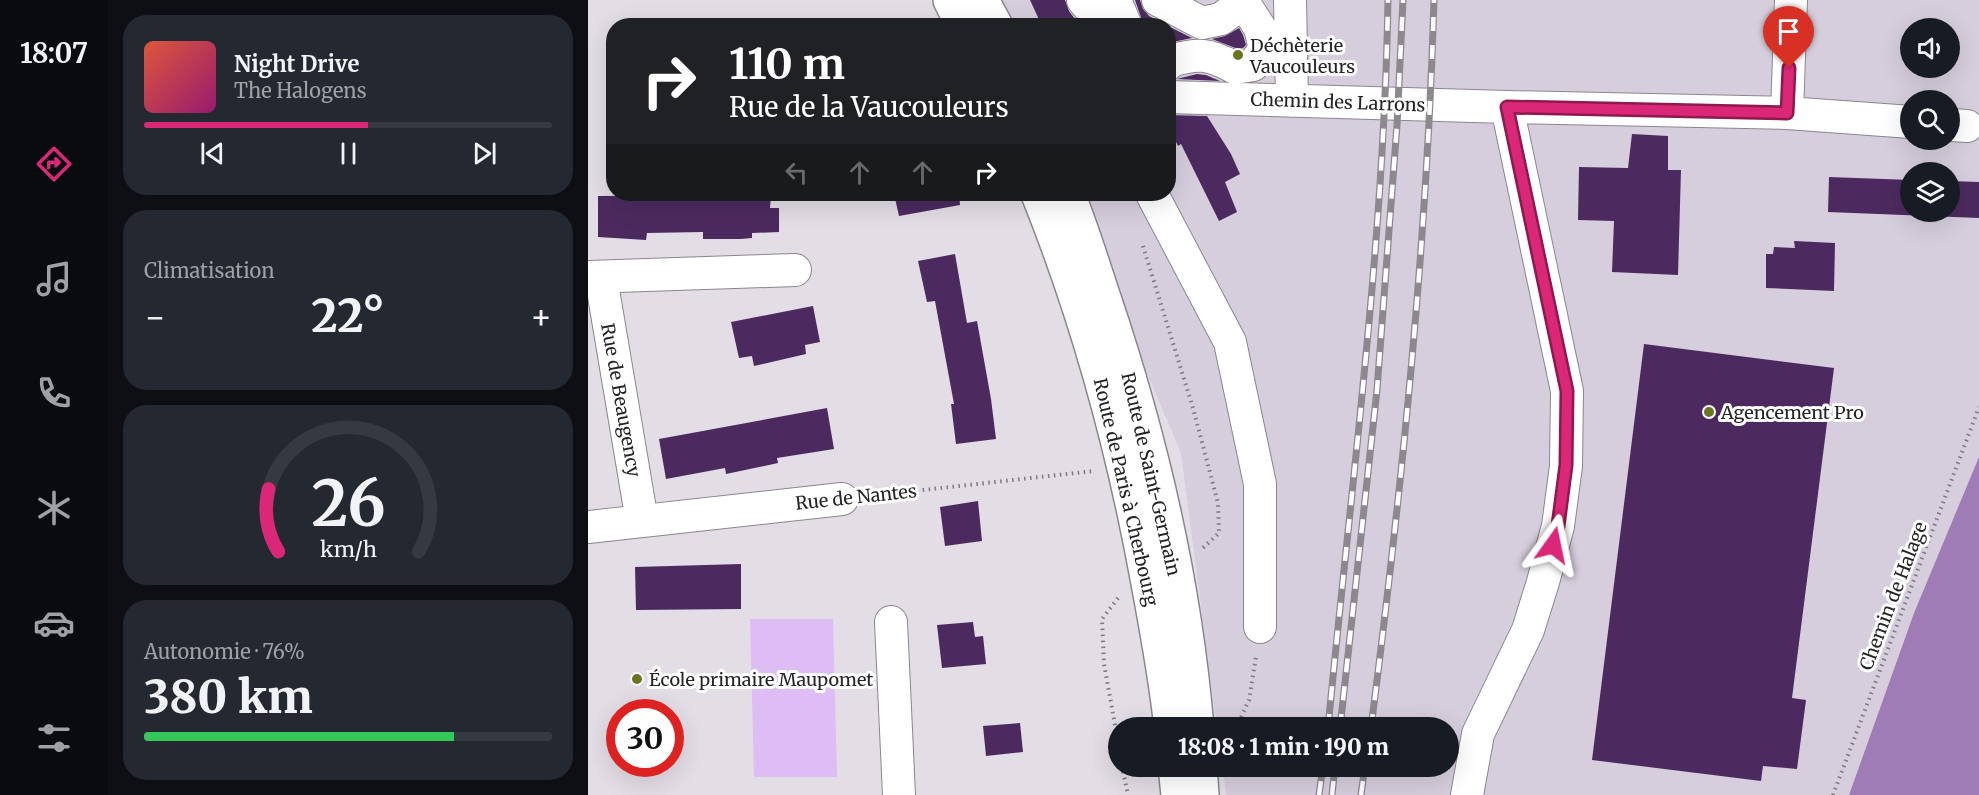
<!DOCTYPE html>
<html lang="fr">
<head>
<meta charset="utf-8">
<style>
	:root { --surface:#171b24; --page:#242831; --text:#f1f3f6; --muted:#9ea1a6; --line:#363941; --accent:#db2777 }
	body { margin:0; font-family:Merriweather,serif; background:var(--page); color:var(--text); height:100vh; display:flex; flex-direction:column; font-size:22px; white-space:nowrap }
	* { box-sizing:border-box; margin:0 }
	p { font-size:20px; color:var(--muted) }
	.icon { flex:none; width:33px; height:33px; fill:none; stroke:currentColor; stroke-width:2; stroke-linecap:round; stroke-linejoin:round }
	.map { position:relative; flex:1; overflow:hidden }
	.details { display:flex; flex-direction:column; gap:15px; padding:15px; background:#0d0f14; width:480px }
	.details>* { flex:none }
	.hud { position:absolute; left:18px; top:18px; width:570px; height:183px; border-radius:24px; box-shadow:0 6px 24px #0002; background:#202124; color:#fff; overflow:hidden }
	.tools { position:absolute; left:1312px; top:18px; display:grid; gap:12px }
	.tools a { display:grid; place-items:center; width:60px; height:60px; border-radius:50%; background:var(--surface); box-shadow:0 6px 24px #0002; font-size:30px }
	.speed { position:absolute; left:18px; top:699px; display:flex; gap:12px; font-size:30px; font-weight:700; text-align:center }
	.speed>* { display:grid; place-content:center; width:78px; height:78px; border-radius:50%; background:var(--surface); box-shadow:0 6px 24px #0002; line-height:1 }
	.speed .limit { border:9px solid #d22; background:#fff; color:#111 }
	.pin { position:absolute; display:grid; place-items:center; width:51px; height:51px; color:#fff; margin:-62px -26px; border-radius:50% 50% 50% 0; rotate:-45deg; box-shadow:0 0 6px #0007 }
	.pin .icon { rotate:45deg }
	.me { position:absolute; width:66px; margin:-33px; rotate:12deg; stroke-linejoin:round; filter:drop-shadow(0 0 4px #0008) }
	.turn { display:flex; align-items:center; gap:21px; height:126px; padding:0 24px; font-size:27px }
	.turn .icon { width:78px; height:78px; stroke-width:2.5 }
	.turn b { display:block; font-size:42px; line-height:51px }
	.lanes { display:flex; align-items:center; height:57px; padding:0 24px; background:#0003; justify-content:center; gap:30px; direction:ltr }
	.lanes .off { opacity:.35 }
	.big { font-size:45px; font-weight:800; line-height:1.1 }
	.details .card { flex:1; display:flex; flex-direction:column; justify-content:center; gap:9px; min-width:0; padding:0 21px; border-radius:24px; background:var(--page) }
	.details .dial { align-items:center; gap:0 }
	.dial svg { height:156px; overflow:visible; fill:none; stroke:var(--line); stroke-width:7; stroke-linecap:round; text-anchor:middle }
	.dial text { fill:var(--text); stroke:none }
	.song { display:flex; align-items:center; gap:18px }
	.cover { width:72px; height:72px; border-radius:9px; background:linear-gradient(135deg,hsl(10 70% 55%),hsl(320 70% 35%)) }
	.played { height:6px; border-radius:3px; background:linear-gradient(90deg,var(--accent) 55%,var(--line) 55%) }
	.keys { display:flex; justify-content:space-around; direction:ltr }
	.heat { display:flex; justify-content:space-between; align-items:center; font-size:33px; direction:ltr }
	.charge { height:9px; border-radius:4px; background:linear-gradient(90deg,#34c759 76%,var(--line) 0) }
	.trip { position:absolute; left:520px; top:717px; width:351px; height:60px; border-radius:30px; background:var(--surface); box-shadow:0 6px 24px #0002; font-weight:800; line-height:60px; text-align:center }
	main { display:flex; flex:1; min-height:0 }
	.dock { display:flex; flex-direction:column; width:108px; justify-content:space-around; align-items:center; background:#090b0e; color:var(--muted) }
	.dock .icon { width:42px; height:42px }
	.dock .active { color:var(--accent) }
	.dock b { font-size:27px; color:var(--text) }
	.map>svg:first-child { display:block }
</style>
</head>
<body>
<main>
<nav class="dock">
<b>18:07</b>
<svg class="icon active" aria-label="directions" viewBox="0 0 24 24"><path d="M12 3l9 9-9 9-9-9zM9 14v-3h6M13 9l2 2-2 2"/></svg>
<svg class="icon" aria-label="music" viewBox="0 0 24 24"><path d="M9 18V5l10-2v13"/><circle cx="6" cy="18" r="3"/><circle cx="16" cy="16" r="3"/></svg>
<svg class="icon" aria-label="phone" viewBox="0 0 24 24"><path d="M5 4h4l2 5-3 2q2 4 5 5l2-3 5 2v4C11 20 4 13 5 4z"/></svg>
<svg class="icon" aria-label="climate" viewBox="0 0 24 24"><path d="M12 3v18M4 7l16 10M4 17L20 7"/></svg>
<svg class="icon" aria-label="car" viewBox="0 0 24 24"><path d="M5 17H2v-5l4-1 3-4h7l3 4 3 1v5h-3M9 17h6M6 11h13"/><circle cx="7" cy="17" r="2"/><circle cx="17" cy="17" r="2"/></svg>
<svg class="icon" aria-label="filters" viewBox="0 0 24 24"><path d="M4 7h16M4 17h16"/><circle cx="9" cy="7" r="2"/><circle cx="15" cy="17" r="2"/></svg>
</nav>
<section class="details">
<div class="card">
<div class="song"><i class="cover"></i><div><b>Night Drive</b><p>The Halogens</p></div></div>
<div class="played"></div>
<div class="keys"><svg class="icon" aria-label="previous" viewBox="0 0 24 24"><path d="M18 5L8 12l10 7zM5 5v14"/></svg><svg class="icon" aria-label="pause" viewBox="0 0 24 24"><path d="M8 5v14M16 5v14"/></svg><svg class="icon" aria-label="next" viewBox="0 0 24 24"><path d="M6 5l10 7-10 7zM19 5v14"/></svg></div>
</div>
<div class="card"><p>Climatisation</p>
<div class="heat"><a>−</a><b class="big">22°</b><a>+</a></div>
</div>
<div class="card dial"><svg viewBox="0 0 100 80">
<path d="M14 69A42 42 0 1 1 86 69"/>
<path d="M14 69A42 42 0 0 1 9 37" stroke="#db2777"/>
<text x="50" y="56" font-size="32" font-weight="700">26</text>
<text x="50" y="72" font-size="11">km/h</text>
</svg></div>
<div class="card"><p>Autonomie · 76%</p><b class="big">380 km</b><div class="charge"></div></div>
</section>
<div class="map">
<svg width="1391" height="795" viewBox="0 0 1391 795">
	<rect width="100%" height="100%" fill="#e3dde6"/>
	<path fill="#d7cedd" fill-rule="evenodd" d="M400,0H1391V457L1326,613L1261,795H638L635,767L861,766V728L629,727L593,453L483,194H580V26L411,25ZM1323,28H1362V68H1323ZM1323,100H1362V140H1323ZM1323,172H1362V212H1323Z"/>
	<path fill="#debcf4" d="M162,619H245L249,777H166Z"/>
	<path fill="#a07cb7" d="M1391,457V795H1261L1326,613Z"/>
	<path fill="#4c2a5f" d="M442,0H477L481,11L492,26H454Z
		M547,0H552L555,9L561,16L580,26H556Z
		M580,26L604,38L580,43Z
		M651,28L655,35L658,45L655,48L650,49L624,39L637,36Z
		M609,74L618,75L632,81L589,79Z
		M580,115L619,116L643,154L652,174L637,182L649,212L631,221L593,144L590,146L580,126Z
		M1044,134L1080,136V170H1093L1090,275L1024,272L1026,221L990,220L991,167L1040,168Z
		M1241,177L1323,180V212H1362V181L1391,182V218L1240,212Z
		M306,194H371L372,205L311,216Z
		M183,195L182,208H191V232L164,233V238L153,239H115V232L59,233L58,240L10,237V196Z
		M1206,241L1247,243L1246,291L1178,288V254H1185L1186,247L1207,248Z
		M367,254L379,323L389,321L403,399L408,439L368,444L363,404H366L347,301L339,302L330,261Z
		M225,306L232,342L217,345L218,354L166,366L164,356L151,358L143,322Z
		M1056,344L1246,368L1204,698L1218,700L1209,769L1175,766L1173,781L1004,760Z
		M239,408L246,449L189,458L190,463L138,474L137,468L78,479L71,439Z
		M390,501L394,541L357,546L352,507Z
		M153,564V609L48,610L47,567Z
		M385,622L387,637L395,636L398,664L354,668L349,625Z
		M432,723L435,752L398,756L395,726Z"/>
	<g fill="none" stroke-linecap="round" stroke-linejoin="round">
		<defs>
			<path id="minor" d="M495,0L507,14L512,26
				M527,0L538,26
				M570,0L614,23L633,19L655,2
				M702,0L704,101
				M580,64L582,61C610,53 621,53 647,68L665,65L677,49L672,28L654,0
				M580,97L919,107L1199,113L1323,122
				M1199,113L1203,0
				M1362,125L1379,126
				M564,194L642,342L672,484V627
				M0,277L207,270
				M13,278L54,521
				M0,527L254,499
				M303,622L311,795
				M879,795L890,734L940,630L955,582L970,526L978,466L979,391L919,107"/>
			<path id="major" d="M362,0L375,26
				M394,0L408,26
				M450,194C500,319 536,451 560,583C569,631 578,679 583,728
				M480,194C494,229 505,265 517,301C563,438 597,584 609,728
				M587,766L590,795
				M612,766L614,795"/>
		</defs>
		<use href="#minor" stroke="#8b868e" stroke-width="34"/>
		<use href="#major" stroke="#8b868e" stroke-width="36"/>
		<path stroke="#7e7a80" stroke-width="4" stroke-dasharray="1.5 4.5" stroke-linecap="butt" d="M555,246L605,408L630,503L631,533L615,548
			M281,496L506,471
			M530,598L514,619L516,664L531,747
			M648,728L661,700L668,657
			M534,766L540,795
			M1245,795L1391,407"/>
		<use href="#minor" stroke="#fff" stroke-width="32"/>
		<use href="#major" stroke="#fff" stroke-width="33"/>
		<defs>
			<path id="rail" d="M740,728C763,486 796,243 800,0
				M752,728L789,390L809,125L815,0
				M783,728C814,486 839,243 846,0
				M731,795L735,766
				M744,795L747,766
				M773,795L777,766"/>
		</defs>
		<use href="#rail" stroke="#8c888e" stroke-width="7"/>
		<use href="#rail" stroke="#fff" stroke-width="4.5" stroke-dasharray="14" stroke-linecap="butt"/>
	</g>
	<g fill="none" stroke-linecap="round" stroke-linejoin="round">
		<defs>
			<path id="route" d="M965,545L970,526L978,465L979,391L919,107L1199,113L1201,68"/>
		</defs>
		<use href="#route" stroke="#8e194d" stroke-width="15"/>
		<use href="#route" stroke="#db2777" stroke-width="10"/>
	</g>
	<g fill="#6b7520" stroke="#fff" stroke-width="2">
		<circle cx="650" cy="55" r="6"/>
		<circle cx="1121" cy="412" r="6"/>
		<circle cx="49" cy="679" r="6"/>
	</g>
	<g text-anchor="middle" dominant-baseline="central" stroke-width="6" stroke-linejoin="round" paint-order="stroke">
		<g font-size="18" fill="#252326" stroke="#fff" text-anchor="start">
			<text x="662" y="45">Déchèterie<tspan x="662" dy="21">Vaucouleurs</tspan></text>
			<text x="1133" y="412">Agencement Pro</text>
			<text x="61" y="679">École primaire Maupomet</text>
		</g>
		<g font-size="18" fill="#252326" stroke="#fff">
			<text transform="translate(750 102) rotate(2)">Chemin des Larrons</text>
			<text transform="translate(33 400) rotate(80)">Rue de Beaugency</text>
			<text transform="translate(563 474) rotate(77)">Route de Saint-Germain</text>
			<text transform="translate(538 492) rotate(77)">Route de Paris à Cherbourg</text>
			<text transform="translate(268 497) rotate(-6)">Rue de Nantes</text>
			<text transform="translate(1305 596) rotate(-69)">Chemin de Halage</text>
		</g>
	</g>
</svg>
<div class="tools">
<a><svg class="icon" aria-label="sound" viewBox="0 0 24 24"><path d="M4 9h4l5-4v14l-5-4H4zM17 9q2 3 0 6"/></svg></a>
<a><svg class="icon" aria-label="search" viewBox="0 0 24 24"><circle cx="10" cy="10" r="6"/><path d="M15 15l6 6"/></svg></a>
<a><svg class="icon" aria-label="layers" viewBox="0 0 24 24"><path d="M12 4l9 5-9 5-9-5zM3 14l9 5 9-5"/></svg></a>
</div>
<div class="speed"><div class="limit">30</div></div>
<div class="pin" style="left:1201px;top:68px;background:#d93025"><svg class="icon" aria-label="arrive" viewBox="0 0 24 24"><path d="M6 21V4h12l-3 4 3 4H6"/></svg></div>
<svg class="me" style="left:965px;top:545px" viewBox="-20 -20 40 40"><path d="M0-17L14 15 0 8-14 15z" fill="#db2777" stroke="#fff" stroke-width="4"/></svg>
<div class="trip">18:08 · 1 min · 190 m</div>
<div class="hud">
<div class="turn"><svg class="icon" aria-label="right" viewBox="0 0 24 24"><path d="M7 20v-9h11M14 6l5 5-5 5"/></svg><div><b>110 m</b>Rue de la Vaucouleurs</div></div>
<div class="lanes"><svg class="icon off" aria-label="left" viewBox="0 0 24 24"><path d="M17 20v-9H6M10 6l-5 5 5 5"/></svg><svg class="icon off" aria-label="ahead" viewBox="0 0 24 24"><path d="M12 20V5M6 11l6-6 6 6"/></svg><svg class="icon off" aria-label="ahead" viewBox="0 0 24 24"><path d="M12 20V5M6 11l6-6 6 6"/></svg><svg class="icon" aria-label="right" viewBox="0 0 24 24"><path d="M7 20v-9h11M14 6l5 5-5 5"/></svg></div>
</div>
</div>
</main>
</body>
</html>
